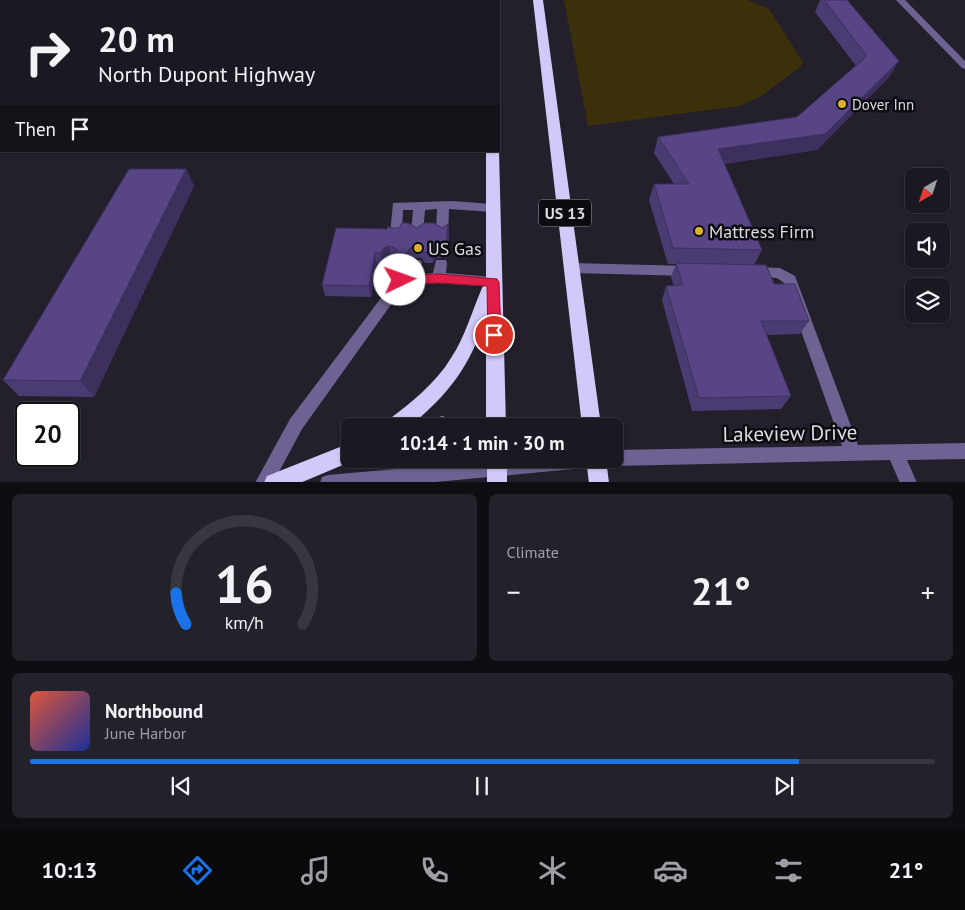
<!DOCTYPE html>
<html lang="en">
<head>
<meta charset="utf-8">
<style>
	:root { --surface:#1a1821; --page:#23212a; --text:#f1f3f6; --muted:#9fa0a5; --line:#38373f; --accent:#1a73e8 }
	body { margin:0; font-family:"PT Sans",sans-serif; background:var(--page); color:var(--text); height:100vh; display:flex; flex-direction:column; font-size:19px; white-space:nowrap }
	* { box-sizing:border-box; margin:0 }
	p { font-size:16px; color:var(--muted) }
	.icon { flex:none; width:28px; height:28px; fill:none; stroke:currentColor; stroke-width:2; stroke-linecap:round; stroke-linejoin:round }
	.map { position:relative; height:482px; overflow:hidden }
	.panel { display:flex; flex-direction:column; gap:12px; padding:12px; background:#0e0d12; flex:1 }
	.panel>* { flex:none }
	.guide { position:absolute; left:0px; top:0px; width:500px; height:152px; box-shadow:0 1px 4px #0004,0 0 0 1px var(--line); background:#1a1821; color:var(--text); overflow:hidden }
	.needle { width:32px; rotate:219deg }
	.buttons { position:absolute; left:905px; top:168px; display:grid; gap:10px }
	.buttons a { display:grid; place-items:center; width:45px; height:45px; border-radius:8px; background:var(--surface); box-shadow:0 1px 4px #0004,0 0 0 1px var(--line); font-size:25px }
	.speed { position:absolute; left:15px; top:402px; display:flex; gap:10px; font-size:25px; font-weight:700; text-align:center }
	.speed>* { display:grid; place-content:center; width:65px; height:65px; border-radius:50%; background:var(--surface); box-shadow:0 1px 4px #0004,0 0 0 1px var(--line); line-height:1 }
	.speed .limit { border:2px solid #111; border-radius:8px; background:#fff; color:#111 }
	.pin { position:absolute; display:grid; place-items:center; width:42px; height:42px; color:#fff; margin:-21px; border:2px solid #fff; border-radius:50%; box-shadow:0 1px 5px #0007 }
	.me { position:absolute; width:55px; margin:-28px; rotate:87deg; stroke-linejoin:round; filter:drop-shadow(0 0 4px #0008) }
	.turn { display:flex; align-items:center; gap:18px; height:105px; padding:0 15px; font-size:22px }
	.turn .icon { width:65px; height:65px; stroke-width:2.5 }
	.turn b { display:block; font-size:35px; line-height:42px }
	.then { display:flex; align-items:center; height:48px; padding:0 15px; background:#0003; gap:10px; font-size:19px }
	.big { font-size:38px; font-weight:800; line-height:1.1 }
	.panel .widget { flex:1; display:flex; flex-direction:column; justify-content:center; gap:8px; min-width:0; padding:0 18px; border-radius:8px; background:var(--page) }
	.panel .dial { align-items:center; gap:0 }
	.dial svg { height:130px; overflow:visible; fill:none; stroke:var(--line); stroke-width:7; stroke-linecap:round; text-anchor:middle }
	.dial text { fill:var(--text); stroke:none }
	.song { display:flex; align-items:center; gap:15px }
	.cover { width:60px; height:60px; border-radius:8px; background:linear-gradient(135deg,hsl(10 70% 55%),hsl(230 70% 35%)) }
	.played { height:5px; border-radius:2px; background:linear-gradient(90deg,var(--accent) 85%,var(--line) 85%) }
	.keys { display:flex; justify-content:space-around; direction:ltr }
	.heat { display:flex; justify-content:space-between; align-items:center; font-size:28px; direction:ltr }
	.panel .tiles { flex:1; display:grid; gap:12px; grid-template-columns:1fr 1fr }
	.widget:last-child { grid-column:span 2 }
	.trip { position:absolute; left:341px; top:418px; width:282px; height:50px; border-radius:8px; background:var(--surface); box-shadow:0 1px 4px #0004,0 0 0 1px var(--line); font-weight:800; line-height:50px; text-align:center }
	.menu { display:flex; height:80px; justify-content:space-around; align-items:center; background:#0a0a0d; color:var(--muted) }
	.menu .icon { width:35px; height:35px }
	.menu .on { color:var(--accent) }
	.menu b { font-size:22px; color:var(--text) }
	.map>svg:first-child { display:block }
</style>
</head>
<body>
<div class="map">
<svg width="965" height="483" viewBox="0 0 965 483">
	<rect width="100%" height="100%" fill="#23202c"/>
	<path fill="#3c300a" d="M564,0H748L769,9L803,62L801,66L760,97L739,106L588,126Z"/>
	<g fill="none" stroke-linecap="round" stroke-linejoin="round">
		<path stroke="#807e88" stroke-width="4" stroke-dasharray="4.5 3" stroke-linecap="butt" d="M442,416L443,425"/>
		<path fill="#6d6291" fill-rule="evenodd" d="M896,0H905L965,61V69L962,68Z
			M452,201L492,204L498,208L492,212L449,209L448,233L442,237L436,233L437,209L425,210L423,233L417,237L411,233L413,210H403L402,234L400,237H392L390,234L393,203Z
			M391,258L396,260L397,263V272L403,275H408L411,260H421L422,263L421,274L433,273L436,260H446L447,263L446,273L493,277L498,278L500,282L498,286L493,287L439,283L405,285L302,429L273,483H255L290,419L393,282C383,276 381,270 386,260Z
			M572,263L689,266L694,267L696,271L694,275L689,276L572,273L567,271L566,268L567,265Z
			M754,267L780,268L795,276L858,445L965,443V459L907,460L917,483H900L890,460L615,466L609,464L607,459H615V450L842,446L784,283L777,278L749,276L747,272L749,268Z
			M507,459H602L600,465L594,467L425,483H320L322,477L328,475Z"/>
		<path fill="#d2c9f8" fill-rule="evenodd" d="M484,0H494V1H484Z
			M533,0H543L601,426H582Z
			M486,151H499L506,426H486V319C468,368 450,393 410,426H386L388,420C411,403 436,383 451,358C465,337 472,311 482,288L486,283Z
			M350,443V459H357L300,483H264L267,476Z
			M487,459H507V483H487Z
			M586,459H606L609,483H589Z"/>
	</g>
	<path fill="#4b3b73" d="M820,0H847L890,76L817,150L724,164L762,250L754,265L774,284L809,321L800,334L766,335L791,396L781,409L692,411L662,300L666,286H674L671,277L676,264H668L649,200L654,184H674L654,153L658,137L797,117L856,66L815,12Z
		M186,169L194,186L94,397L19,396L3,380Z
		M448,224L449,235L447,258H436L433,263H424L422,258H411L408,263H399L397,258L390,256L385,258L383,263L377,264L371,297L325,296L322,285L387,229L390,228H442Z"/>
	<path fill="#3d305e" d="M326,0H336L335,1H326Z
		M899,61L890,76L817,150L713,165L718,149L825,134Z
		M186,169L194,186L94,397L80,381Z
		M448,224L449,235L447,258L446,248Z
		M389,246L390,256L385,258L383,263L381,253L384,248Z
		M410,248L411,258L408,263L407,253Z
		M435,248L436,258L433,263L432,253Z
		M375,253L377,264L371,297L369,286Z"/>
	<path fill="#574586" stroke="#3d305e" d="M293,0H326V1H292Z
		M824,0H847L899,61L825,134L718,149L762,250L673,248L654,184H689L658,137L797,117L867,56Z
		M129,169H186L80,381L3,380Z
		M402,223H408L417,228L424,223H434L442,228L448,224L446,248H435L432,253L423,252L421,248H410L407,253H397L395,248L389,246L384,248L381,253H375L369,286L322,285L336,228L387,229L388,226L390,228H399Z
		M676,263L766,265L774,284H795L809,321H761L791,396L699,398L666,286L683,285Z"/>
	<path fill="#e11d48" stroke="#92132f" d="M439,274L497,279L499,282L501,335L499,338L494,340L490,338L488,335L487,286L439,283L400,284L396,283L394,280L396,276L400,275Z"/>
	<g fill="#dbb333" stroke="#0c0b10" stroke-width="2">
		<circle cx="842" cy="104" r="5"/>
		<circle cx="699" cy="231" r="5"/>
		<circle cx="418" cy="248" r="5"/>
	</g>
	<g text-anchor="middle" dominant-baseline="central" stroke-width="5" stroke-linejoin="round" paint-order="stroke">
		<g font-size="15" fill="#dddce4" stroke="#0c0b10" text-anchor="start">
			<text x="852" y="104">Dover Inn</text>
		</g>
		<rect fill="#0c0b10" stroke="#9e9da4" stroke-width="1" x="539" y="199.5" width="52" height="27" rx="4"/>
		<g font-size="16" font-weight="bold" fill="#dddce4">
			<text x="565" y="213">US 13</text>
		</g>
		<g font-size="18" fill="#dddce4" stroke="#0c0b10" text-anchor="start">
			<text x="709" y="231">Mattress Firm</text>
			<text x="428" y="248">US Gas</text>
		</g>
		<g font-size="21" fill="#dddce4" stroke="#0c0b10">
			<text transform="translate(790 433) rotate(-1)">Lakeview Drive</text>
		</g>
	</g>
</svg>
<div class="buttons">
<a><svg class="needle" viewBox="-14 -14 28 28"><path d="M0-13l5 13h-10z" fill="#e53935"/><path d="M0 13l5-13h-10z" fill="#9fa0a5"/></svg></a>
<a><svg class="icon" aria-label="sound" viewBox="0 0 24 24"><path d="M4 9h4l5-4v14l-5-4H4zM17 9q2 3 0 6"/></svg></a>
<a><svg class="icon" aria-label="layers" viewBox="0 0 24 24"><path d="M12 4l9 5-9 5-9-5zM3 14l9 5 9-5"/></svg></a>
</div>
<div class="speed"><div class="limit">20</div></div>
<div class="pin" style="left:494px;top:335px;background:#d93025"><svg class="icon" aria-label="arrive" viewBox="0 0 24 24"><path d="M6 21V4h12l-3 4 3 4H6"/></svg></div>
<svg class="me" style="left:400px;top:280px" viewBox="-20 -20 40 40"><circle r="19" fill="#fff"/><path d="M0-13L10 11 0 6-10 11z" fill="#e11d48"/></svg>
<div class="trip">10:14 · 1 min · 30 m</div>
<div class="guide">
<div class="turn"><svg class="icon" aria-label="right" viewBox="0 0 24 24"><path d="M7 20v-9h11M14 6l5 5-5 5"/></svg><div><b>20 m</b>North Dupont Highway</div></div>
<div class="then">Then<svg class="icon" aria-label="arrive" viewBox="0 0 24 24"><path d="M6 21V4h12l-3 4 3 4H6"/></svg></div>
</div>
</div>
<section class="panel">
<div class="tiles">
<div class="widget dial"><svg viewBox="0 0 100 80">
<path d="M14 69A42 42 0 1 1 86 69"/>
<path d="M14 69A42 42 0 0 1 8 50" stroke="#1a73e8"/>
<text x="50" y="56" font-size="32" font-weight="700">16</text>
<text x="50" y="72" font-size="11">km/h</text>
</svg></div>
<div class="widget"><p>Climate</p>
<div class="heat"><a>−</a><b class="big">21°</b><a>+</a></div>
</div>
<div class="widget">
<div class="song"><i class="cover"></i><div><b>Northbound</b><p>June Harbor</p></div></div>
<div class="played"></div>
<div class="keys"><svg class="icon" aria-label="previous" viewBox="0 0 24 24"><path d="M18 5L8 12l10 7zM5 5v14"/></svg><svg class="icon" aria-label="pause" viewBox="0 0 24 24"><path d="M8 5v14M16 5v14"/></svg><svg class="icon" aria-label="next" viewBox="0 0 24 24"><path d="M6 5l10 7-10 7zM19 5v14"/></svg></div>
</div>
</div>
</section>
<nav class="menu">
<b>10:13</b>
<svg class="icon on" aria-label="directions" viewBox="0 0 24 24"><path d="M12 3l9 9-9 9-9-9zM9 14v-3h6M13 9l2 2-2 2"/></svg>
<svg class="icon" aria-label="music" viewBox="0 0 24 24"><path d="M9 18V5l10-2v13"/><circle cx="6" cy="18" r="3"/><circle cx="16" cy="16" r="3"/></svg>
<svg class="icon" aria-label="phone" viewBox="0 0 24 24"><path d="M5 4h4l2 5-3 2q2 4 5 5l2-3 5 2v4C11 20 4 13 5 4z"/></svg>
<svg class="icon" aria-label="climate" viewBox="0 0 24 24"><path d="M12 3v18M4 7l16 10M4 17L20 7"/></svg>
<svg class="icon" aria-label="car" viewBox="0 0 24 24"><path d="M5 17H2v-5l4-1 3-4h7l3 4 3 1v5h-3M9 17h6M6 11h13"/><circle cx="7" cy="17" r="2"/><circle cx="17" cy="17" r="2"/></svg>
<svg class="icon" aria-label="filters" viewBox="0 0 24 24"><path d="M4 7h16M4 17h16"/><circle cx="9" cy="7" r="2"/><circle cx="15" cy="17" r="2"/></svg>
<b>21°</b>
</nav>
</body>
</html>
